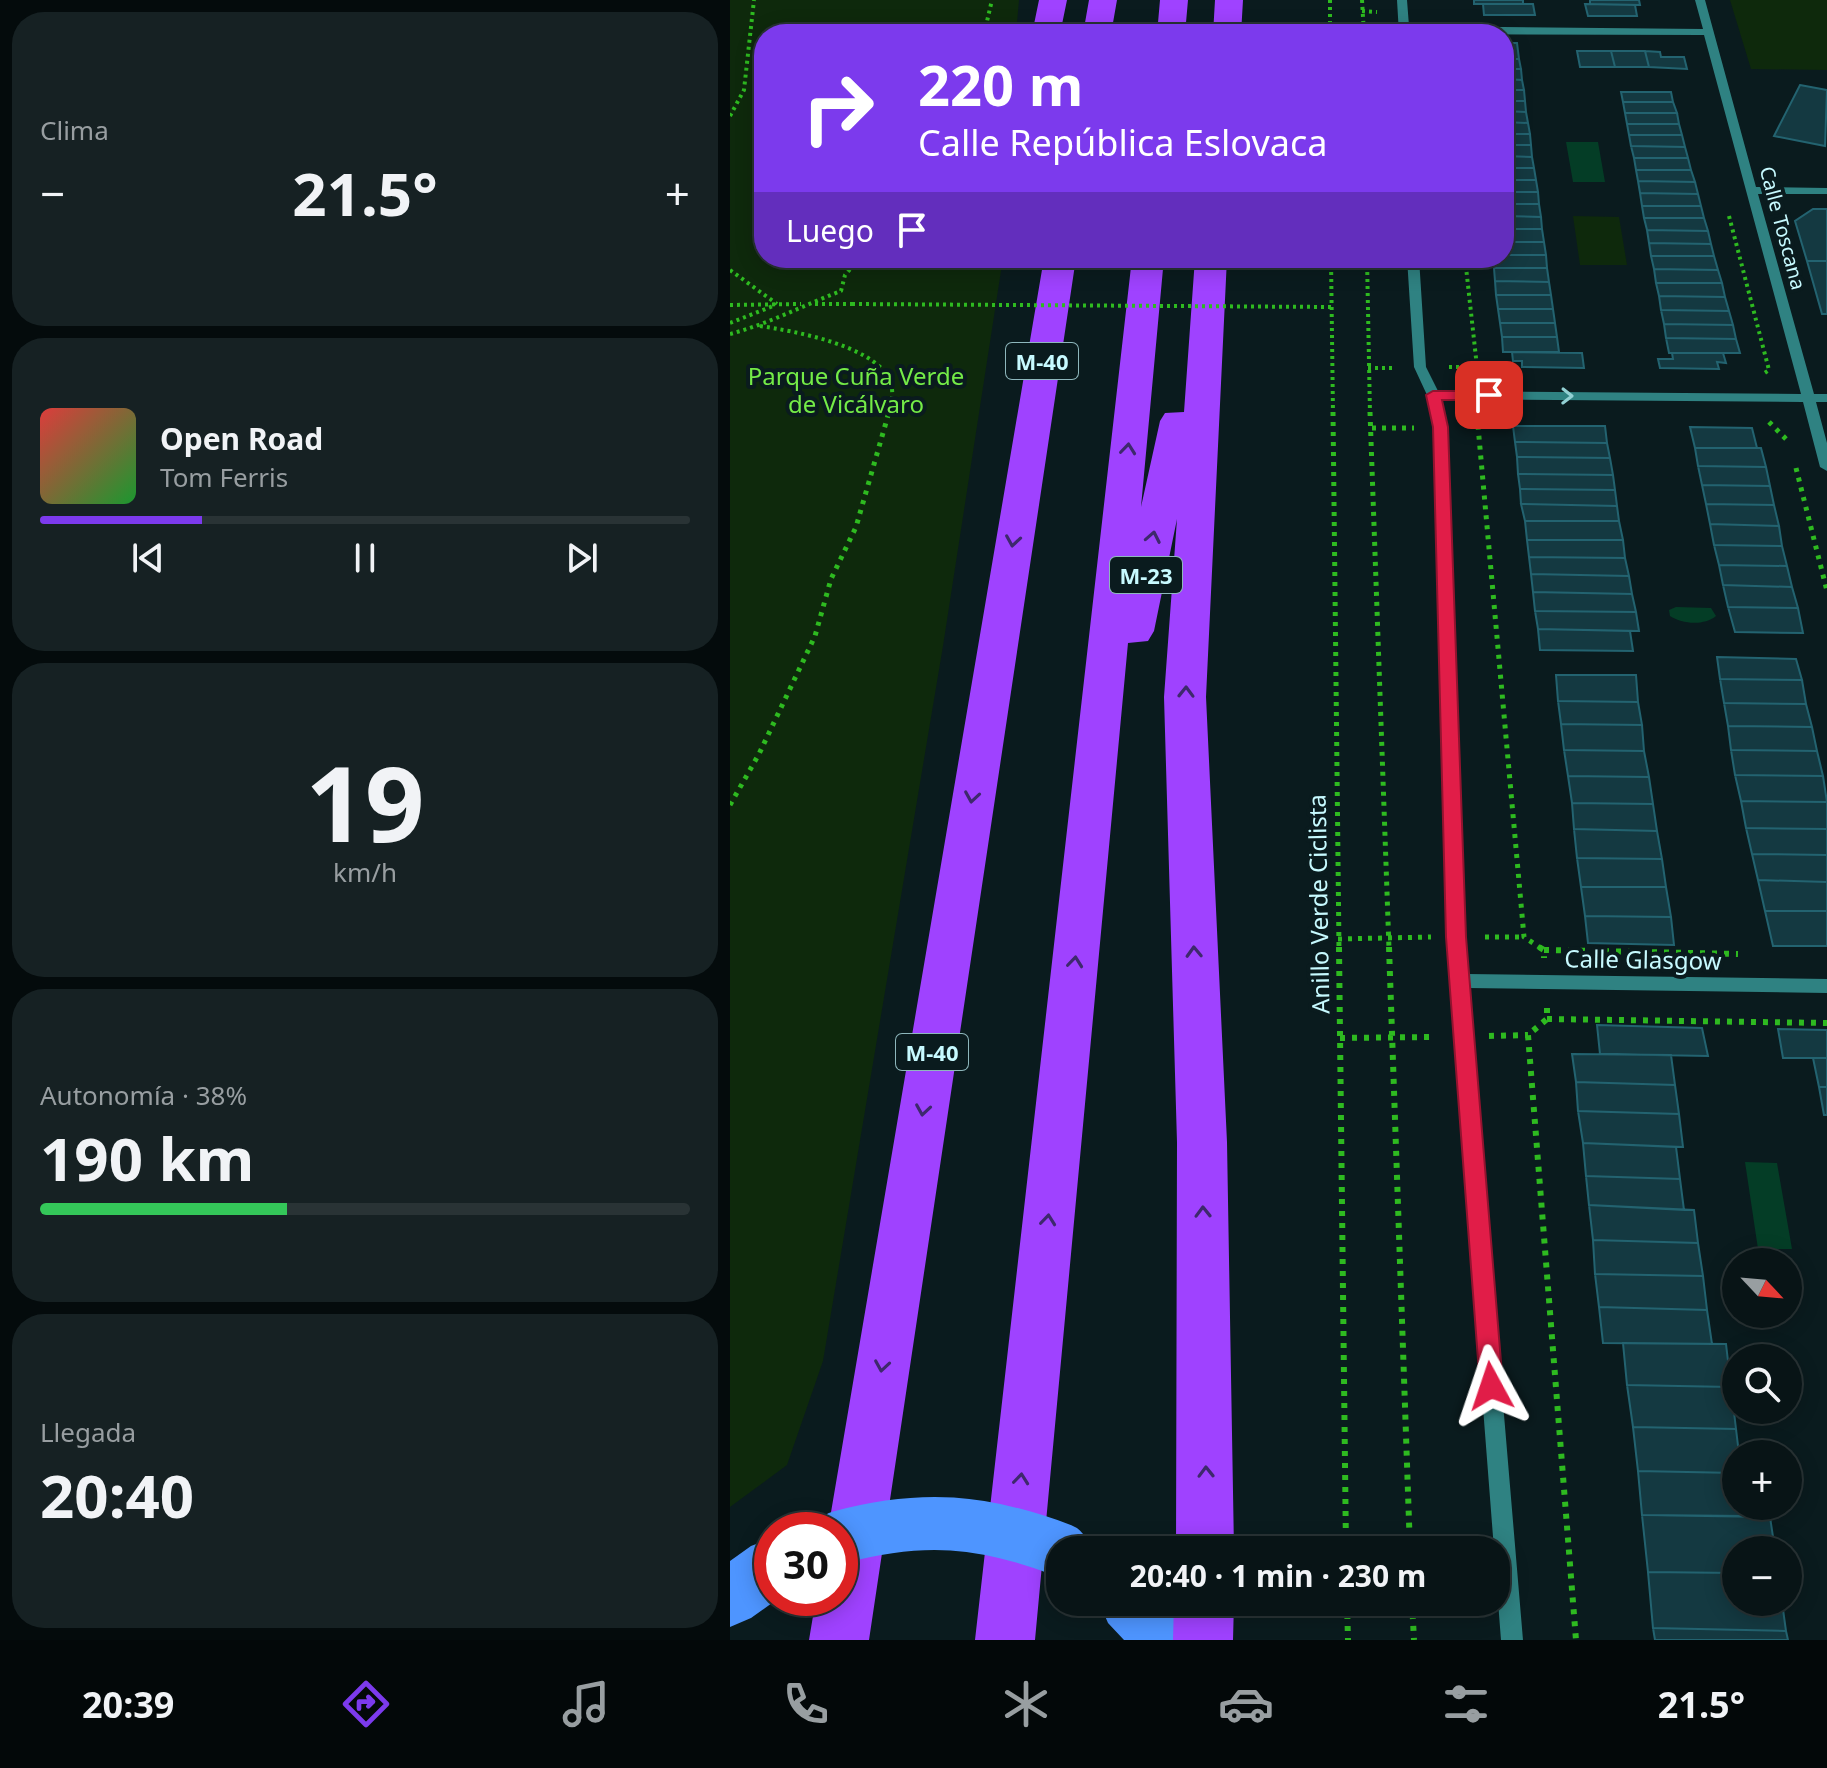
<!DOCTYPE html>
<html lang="es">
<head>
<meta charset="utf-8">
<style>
	:root { --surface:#081416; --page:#162123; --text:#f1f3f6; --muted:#989ea1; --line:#293335; --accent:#7c3aed }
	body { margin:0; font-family:"Noto Sans",sans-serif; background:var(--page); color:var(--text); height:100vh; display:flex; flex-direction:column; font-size:30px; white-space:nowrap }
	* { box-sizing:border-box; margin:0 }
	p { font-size:26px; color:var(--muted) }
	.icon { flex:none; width:44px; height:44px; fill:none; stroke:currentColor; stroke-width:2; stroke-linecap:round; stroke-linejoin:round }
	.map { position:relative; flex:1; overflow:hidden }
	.sheet { display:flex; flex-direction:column; gap:12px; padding:12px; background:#040b0c; width:730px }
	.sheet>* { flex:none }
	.guide { position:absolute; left:24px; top:24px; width:760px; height:244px; border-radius:32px; box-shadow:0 4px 20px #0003,0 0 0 2px var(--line); background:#7c3aed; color:#fff; overflow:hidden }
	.needle { width:52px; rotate:116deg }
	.fabs { position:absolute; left:992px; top:1248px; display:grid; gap:16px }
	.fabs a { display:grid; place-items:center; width:80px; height:80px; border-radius:50%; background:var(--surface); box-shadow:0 4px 20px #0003,0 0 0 2px var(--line); font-size:40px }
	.speed { position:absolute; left:24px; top:1512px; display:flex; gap:16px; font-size:40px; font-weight:700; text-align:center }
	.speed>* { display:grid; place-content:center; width:104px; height:104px; border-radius:50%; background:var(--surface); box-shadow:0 4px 20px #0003,0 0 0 2px var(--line); line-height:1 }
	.speed .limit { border:12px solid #d22; background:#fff; color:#111 }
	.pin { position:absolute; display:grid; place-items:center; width:68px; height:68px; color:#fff; margin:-34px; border-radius:16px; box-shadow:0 4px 12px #0006 }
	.me { position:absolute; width:88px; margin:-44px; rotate:355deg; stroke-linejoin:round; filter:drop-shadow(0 0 6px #0008) }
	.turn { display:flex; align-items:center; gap:28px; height:168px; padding:0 32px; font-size:36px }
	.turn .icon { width:104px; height:104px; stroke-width:2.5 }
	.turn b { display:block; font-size:56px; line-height:68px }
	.then { display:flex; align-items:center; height:76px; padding:0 32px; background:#0003; gap:16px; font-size:30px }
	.big { font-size:60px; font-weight:700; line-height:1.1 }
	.sheet .tile { flex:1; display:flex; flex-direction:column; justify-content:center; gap:12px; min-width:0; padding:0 28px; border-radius:32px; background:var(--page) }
	.sheet .dial { align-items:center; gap:0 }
	.dial b { font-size:104px; line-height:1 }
	.song { display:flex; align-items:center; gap:24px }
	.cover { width:96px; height:96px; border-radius:12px; background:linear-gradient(135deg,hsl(0 70% 55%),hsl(130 70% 35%)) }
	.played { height:8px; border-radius:4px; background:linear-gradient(90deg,var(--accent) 25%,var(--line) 25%) }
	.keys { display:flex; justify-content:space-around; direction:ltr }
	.heat { display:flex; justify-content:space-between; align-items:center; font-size:44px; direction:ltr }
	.charge { height:12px; border-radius:6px; background:linear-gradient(90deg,#34c759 38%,var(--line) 0) }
	.trip { position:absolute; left:316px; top:1536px; width:464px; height:80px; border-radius:32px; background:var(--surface); box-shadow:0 4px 20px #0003,0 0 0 2px var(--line); font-weight:700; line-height:80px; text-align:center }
	.tabs { display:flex; height:128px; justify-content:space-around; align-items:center; background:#030809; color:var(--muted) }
	.tabs .icon { width:56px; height:56px }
	.tabs .selected { color:var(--accent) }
	.tabs b { font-size:36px; color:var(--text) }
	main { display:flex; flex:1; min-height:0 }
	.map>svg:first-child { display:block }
</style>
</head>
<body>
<main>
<section class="sheet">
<div class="tile"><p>Clima</p>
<div class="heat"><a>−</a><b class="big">21.5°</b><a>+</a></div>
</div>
<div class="tile">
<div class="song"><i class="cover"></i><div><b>Open Road</b><p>Tom Ferris</p></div></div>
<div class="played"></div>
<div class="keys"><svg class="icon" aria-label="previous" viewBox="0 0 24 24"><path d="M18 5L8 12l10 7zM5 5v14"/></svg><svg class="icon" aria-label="pause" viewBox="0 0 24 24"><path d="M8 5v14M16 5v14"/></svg><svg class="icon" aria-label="next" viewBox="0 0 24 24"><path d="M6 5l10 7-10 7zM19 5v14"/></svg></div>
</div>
<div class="tile dial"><b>19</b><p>km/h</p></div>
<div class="tile"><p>Autonomía · 38%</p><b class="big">190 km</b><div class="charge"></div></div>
<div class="tile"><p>Llegada</p><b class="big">20:40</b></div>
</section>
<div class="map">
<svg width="1097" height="1640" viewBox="0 0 1097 1640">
	<rect width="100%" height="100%" fill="#0a1b1e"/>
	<path fill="#0e290c" d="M0,0H289L286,34H34V258H273L213,646L93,1361L57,1465L0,1507Z
		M1000,0H1097V70L1021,69Z
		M843,216L889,217L897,265H850Z"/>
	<path fill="#043d26" d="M836,142H868L875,182H843Z
		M946,607L981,608L986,616C974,626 952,624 940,616L939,610Z
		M1015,1162L1047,1163L1062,1249H1028Z"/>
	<path fill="#143941" stroke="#236370" stroke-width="2" d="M744,0H793V4H744Z
		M860,0H909L910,5L860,4Z
		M753,4H803L805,15H754Z
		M855,4L905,5L907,16H858Z
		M774,43H787L789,59H774Z
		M847,51H881L885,67H850Z
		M881,51H915L919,67H885Z
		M915,51L930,52L931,57H954L957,69L919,67Z
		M774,59H789L791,69H774Z
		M774,69H791L792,80L774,79Z
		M774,79L792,80L794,90H774Z
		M1070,85L1097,90L1095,146L1044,136Z
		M774,90H794L795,101H774Z
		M891,92H941L943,102H893Z
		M774,101H795L796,112L774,111Z
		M893,102H943L947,113H895Z
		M774,111L796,112L798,123L774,122Z
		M895,113H947L949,124H897Z
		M774,122L798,123L800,134H774Z
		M897,124H949L952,135H899Z
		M774,134H800L801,145H774Z
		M899,135H952L955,147L901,146Z
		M774,145H801L802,157L774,156Z
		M901,146L955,147L958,158H904Z
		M774,156L802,157L804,168H774Z
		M904,158H958L961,170H906Z
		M774,168H804L806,180H774Z
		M906,170H961L965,182L908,181Z
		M774,180H806L808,192H774Z
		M908,181L965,182L968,194L910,193Z
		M774,192H808L809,204H774Z
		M910,193L968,194L971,206H912Z
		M774,204H809L811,217L774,216Z
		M912,206H971L974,218H914Z
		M1083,209H1097V261H1077L1065,221Z
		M774,216L811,217L812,229H774Z
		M914,218H974L978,231L917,230Z
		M774,229H812L814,242H774Z
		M917,230L978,231L981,244L919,243Z
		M774,242H814L816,255H774Z
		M919,243L981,244L984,256H921Z
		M774,255H816L817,268H764L762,258H774Z
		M921,256H984L988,270L924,269Z
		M1077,261H1097V314H1092Z
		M764,268H817L819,282L765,281Z
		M924,269L988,270L992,283H926Z
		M765,281L819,282L821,295H766Z
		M926,283H992L995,297L929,296Z
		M766,295H821L823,309H768Z
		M929,296L995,297L999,311L931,310Z
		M768,309H823L825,323H770Z
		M931,310L999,311L1003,325L934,324Z
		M770,323H825L827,337H772Z
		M934,324L1003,325L1006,339L936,338Z
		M772,337H827L829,352H773Z
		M936,338L1006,339L1010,353H939Z
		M782,352L852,353L854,368L792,367V361H783Z
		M942,353H993L996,363L987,362L989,369L930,368L928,359H943Z
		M783,426H875L877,443L785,442Z
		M960,427L1022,428L1027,448H965Z
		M785,442L877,443L880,458L787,457Z
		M965,448H1031L1036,467L968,466Z
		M787,457L880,458L883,475L788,474Z
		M968,466L1036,467L1040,486L972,485Z
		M788,474L883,475L885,490L790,489Z
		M972,485L1040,486L1044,505L976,504Z
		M790,489L885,490L887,506L791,504Z
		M791,504L887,506L889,521H795Z
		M976,504L1044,505L1049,526L980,524Z
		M795,521H889L893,540H797Z
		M980,524L1049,526L1052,546L984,545Z
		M797,540H893L895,558L799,557Z
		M984,545L1052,546L1057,566L989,565Z
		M799,557L895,558L899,576L801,574Z
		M989,565L1057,566L1062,587L993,585Z
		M801,574L899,576L902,594L803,592Z
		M993,585L1062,587L1068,608L998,607Z
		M803,592L902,594L906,612L805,611Z
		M998,607L1068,608L1073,633L1005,632Z
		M805,611L906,612L909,631L808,629Z
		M808,629L900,631L903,651L810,650Z
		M987,657L1066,659L1072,680L990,679Z
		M826,675H906L908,702L828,701Z
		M990,679L1072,680L1076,704L994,703Z
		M828,701L908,702L912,725L831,724Z
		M994,703L1076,704L1082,727L998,726Z
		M831,724L912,725L914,751L834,750Z
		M998,726L1082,727L1087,751L1001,750Z
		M834,750L914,751L919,777L838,776Z
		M1001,750L1087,751L1093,776L1005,775Z
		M1005,775L1093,776L1097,802L1011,801Z
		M838,776L919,777L923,804L842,803Z
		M1011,801L1097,802V829L1016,828Z
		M842,803L923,804L927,831L844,829Z
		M1016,828L1097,829V855L1022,854Z
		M844,829L927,831L932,859L847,858Z
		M1022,854L1097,855V882L1028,880Z
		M847,858L932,859L936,887H851Z
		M1028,880L1097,882V911H1035Z
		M851,887H936L941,917L855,916Z
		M1035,911H1097V946H1043Z
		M855,916L941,917L944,945L858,943Z
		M867,1025L972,1028L978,1056L870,1054Z
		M1048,1029L1097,1030V1058H1053Z
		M842,1054L941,1055L945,1085L846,1082Z
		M1083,1058H1097V1087H1089Z
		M846,1082L945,1085L949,1114L848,1111Z
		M1089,1087H1097V1115H1094Z
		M848,1111L949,1114L953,1147L853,1143Z
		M853,1143L946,1147L950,1179L856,1176Z
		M856,1176L950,1179L954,1210L859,1205Z
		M859,1205L964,1210L968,1243L863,1240Z
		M863,1240L968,1243L973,1276L865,1274Z
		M865,1274L973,1276L977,1310L869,1307Z
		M869,1307L977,1310L982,1344L873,1343Z
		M893,1343L996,1344L1001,1387L897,1385Z
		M897,1385L1001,1387L1006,1429L903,1427Z
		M903,1427L1006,1429L1009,1454H1006V1473L908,1471Z
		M908,1471L1006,1473V1506H1015L1016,1516L912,1515Z
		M912,1515L1040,1517L1045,1550H1006V1573L918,1572Z
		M918,1572L1006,1573V1602H1052L1056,1631L923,1628Z
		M923,1628L1056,1631L1058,1640H925Z"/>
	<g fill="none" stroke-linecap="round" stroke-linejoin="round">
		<path stroke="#2eba20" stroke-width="4" stroke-dasharray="3 4" stroke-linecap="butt" d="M600,0V34
			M632,0L634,34
			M632,11L647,12
			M254,34L262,0
			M0,116L14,90L24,0
			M999,216L1039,370L1033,374
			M601,258L603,414
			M637,258L640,414
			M735,258L747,367L753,371
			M0,270L47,304
			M85,304H122
			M0,305L71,304
			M0,323L43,306
			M30,326C64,331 140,345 158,377C165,389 162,401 158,414
			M0,334C38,324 74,305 111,291L115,275L130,258
			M719,367H747
			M638,368H665"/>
		<path stroke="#2eba20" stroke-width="5" stroke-dasharray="4 6" stroke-linecap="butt" d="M603,412L609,949
			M640,412L659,949
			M757,421L748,426L794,937L812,949
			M1039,422L1060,443
			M642,428H684
			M1066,468L1097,591
			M0,805L29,754L85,636L101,579L126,527L159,412
			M755,937H794
			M608,939L701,937"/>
		<path stroke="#2eba20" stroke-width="6" stroke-dasharray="5 7" stroke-linecap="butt" d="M609,947L616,1550
			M659,947L680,1550
			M809,947L814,950V958
			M814,950L1008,954
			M817,1008V1019L798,1035L846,1640
			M817,1019L1097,1023
			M759,1036L798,1035
			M610,1038L705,1037
			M617,1602L618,1640
			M682,1602L684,1640"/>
		<path fill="#2f8282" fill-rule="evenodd" d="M667,0H677L679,26L973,29L965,0H975L1026,187L1097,188V194H1028L1084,394H1097V402H1086L1097,443V471L1090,467L1073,402L710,399L717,427L737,974L1097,979V993L738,988L793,1640H771L720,981L703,427L697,395L684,367L677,258H689L696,367L708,391L1071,394L974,35L669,34Z"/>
		<path fill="#4e95ff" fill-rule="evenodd" d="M42,1538V1598H49L21,1618L0,1627V1561L21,1546Z
			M369,1602H439L459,1640H394L378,1623Z"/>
		<path fill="#9f42ff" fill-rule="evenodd" d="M309,0H337L330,34H302Z
			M359,0H387L381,34H353Z
			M430,0H458L455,34H427Z
			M485,0H513L511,34H483Z
			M314,258H346L139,1640H79L86,1598H110V1530H98Z
			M402,258H434L411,507L430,421L435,413L454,412L465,258H497L476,697L497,1142L504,1550H446L447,1142L434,697L447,519L424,631L418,641L398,643L305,1640H245Z
			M444,1602H504L503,1640H443Z"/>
		<path stroke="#2eba20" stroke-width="4" stroke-dasharray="3 4" stroke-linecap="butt" d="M122,304L601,307"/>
		<path stroke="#4e95ff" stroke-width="53" d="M110,1537C192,1515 253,1520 332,1550"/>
	</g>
	<defs><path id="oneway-chevron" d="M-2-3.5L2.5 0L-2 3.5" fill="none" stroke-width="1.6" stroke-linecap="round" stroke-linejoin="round" transform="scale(2)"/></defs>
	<use stroke="#92d0d3" href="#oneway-chevron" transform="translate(837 396) rotate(1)"/>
	<g stroke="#3e296d">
		<use href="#oneway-chevron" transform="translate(398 449) rotate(-84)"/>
		<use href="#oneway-chevron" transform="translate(423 537) rotate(-79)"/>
		<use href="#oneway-chevron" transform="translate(283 541) rotate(99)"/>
		<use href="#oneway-chevron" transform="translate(456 692) rotate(-89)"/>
		<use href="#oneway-chevron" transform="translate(242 797) rotate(99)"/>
		<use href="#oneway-chevron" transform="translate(464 952) rotate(-92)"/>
		<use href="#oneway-chevron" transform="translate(345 962) rotate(-84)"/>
		<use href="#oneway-chevron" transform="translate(193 1110) rotate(99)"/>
		<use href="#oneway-chevron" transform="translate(473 1212) rotate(-91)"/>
		<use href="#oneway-chevron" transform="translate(318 1220) rotate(-84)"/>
		<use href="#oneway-chevron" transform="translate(152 1366) rotate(99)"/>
		<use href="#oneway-chevron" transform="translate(476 1472) rotate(-91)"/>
		<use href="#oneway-chevron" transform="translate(291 1479) rotate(-84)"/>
	</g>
	<path fill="#e11d48" stroke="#92132f" stroke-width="2" d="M703,391H759L766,395L759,400H712L718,427L736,937L773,1386L769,1394L761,1397L753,1394L750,1386L716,937L703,427L696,395Z"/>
	<g text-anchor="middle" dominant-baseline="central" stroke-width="8" stroke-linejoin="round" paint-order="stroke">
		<g font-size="20" fill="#c7faff" stroke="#0a1b1e">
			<text transform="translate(1053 228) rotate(75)">Calle Toscana</text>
		</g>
		<g fill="#0a1b1e" stroke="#8eb7bc" stroke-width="2">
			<rect x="276" y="343" width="72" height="36" rx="6"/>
			<rect x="380" y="557" width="72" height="36" rx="6"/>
			<rect x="166" y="1034" width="72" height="36" rx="6"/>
		</g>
		<g font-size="22" font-weight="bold" fill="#c7faff">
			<text x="312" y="361">M-40</text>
			<text x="416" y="575">M-23</text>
			<text x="202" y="1052">M-40</text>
		</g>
		<g font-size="24" fill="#74eb47" stroke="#0a1b1e">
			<text x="126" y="375">Parque Cuña Verde<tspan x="126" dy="28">de Vicálvaro</tspan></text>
		</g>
		<g font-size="24" fill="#c7faff" stroke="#0a1b1e">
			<text transform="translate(588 904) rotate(-91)">Anillo Verde Ciclista</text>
			<text transform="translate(913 959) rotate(1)">Calle Glasgow</text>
		</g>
	</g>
</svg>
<div class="fabs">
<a><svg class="needle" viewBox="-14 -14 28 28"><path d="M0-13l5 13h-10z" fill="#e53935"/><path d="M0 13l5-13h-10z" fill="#989ea1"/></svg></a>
<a><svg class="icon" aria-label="search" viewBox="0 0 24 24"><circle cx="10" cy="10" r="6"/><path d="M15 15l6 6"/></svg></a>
<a>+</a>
<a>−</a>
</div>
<div class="speed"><div class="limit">30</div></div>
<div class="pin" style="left:759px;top:395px;background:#d93025"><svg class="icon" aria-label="arrive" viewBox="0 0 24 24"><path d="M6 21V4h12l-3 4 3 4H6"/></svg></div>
<svg class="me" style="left:761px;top:1386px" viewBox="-20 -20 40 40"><path d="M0-17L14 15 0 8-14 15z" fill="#e11d48" stroke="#fff" stroke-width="4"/></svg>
<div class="trip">20:40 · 1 min · 230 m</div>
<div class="guide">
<div class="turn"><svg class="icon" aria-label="right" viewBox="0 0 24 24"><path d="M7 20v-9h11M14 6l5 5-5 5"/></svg><div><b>220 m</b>Calle República Eslovaca</div></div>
<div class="then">Luego<svg class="icon" aria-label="arrive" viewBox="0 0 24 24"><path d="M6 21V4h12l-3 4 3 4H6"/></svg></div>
</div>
</div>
</main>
<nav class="tabs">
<b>20:39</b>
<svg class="icon selected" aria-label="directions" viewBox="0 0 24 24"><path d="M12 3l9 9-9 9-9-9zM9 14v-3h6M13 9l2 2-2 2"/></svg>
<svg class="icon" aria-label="music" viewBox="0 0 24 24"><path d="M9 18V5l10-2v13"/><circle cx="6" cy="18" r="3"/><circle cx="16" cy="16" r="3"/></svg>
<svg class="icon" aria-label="phone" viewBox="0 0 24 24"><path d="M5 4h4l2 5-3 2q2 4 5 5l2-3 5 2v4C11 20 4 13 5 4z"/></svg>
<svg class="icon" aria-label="climate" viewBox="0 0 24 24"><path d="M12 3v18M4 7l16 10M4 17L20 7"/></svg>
<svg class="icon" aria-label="car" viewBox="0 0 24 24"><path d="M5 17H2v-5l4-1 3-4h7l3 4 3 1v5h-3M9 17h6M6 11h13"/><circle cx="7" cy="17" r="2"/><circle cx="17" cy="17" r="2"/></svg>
<svg class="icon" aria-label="filters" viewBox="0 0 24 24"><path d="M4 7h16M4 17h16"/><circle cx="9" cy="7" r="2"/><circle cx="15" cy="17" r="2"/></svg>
<b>21.5°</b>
</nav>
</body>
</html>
